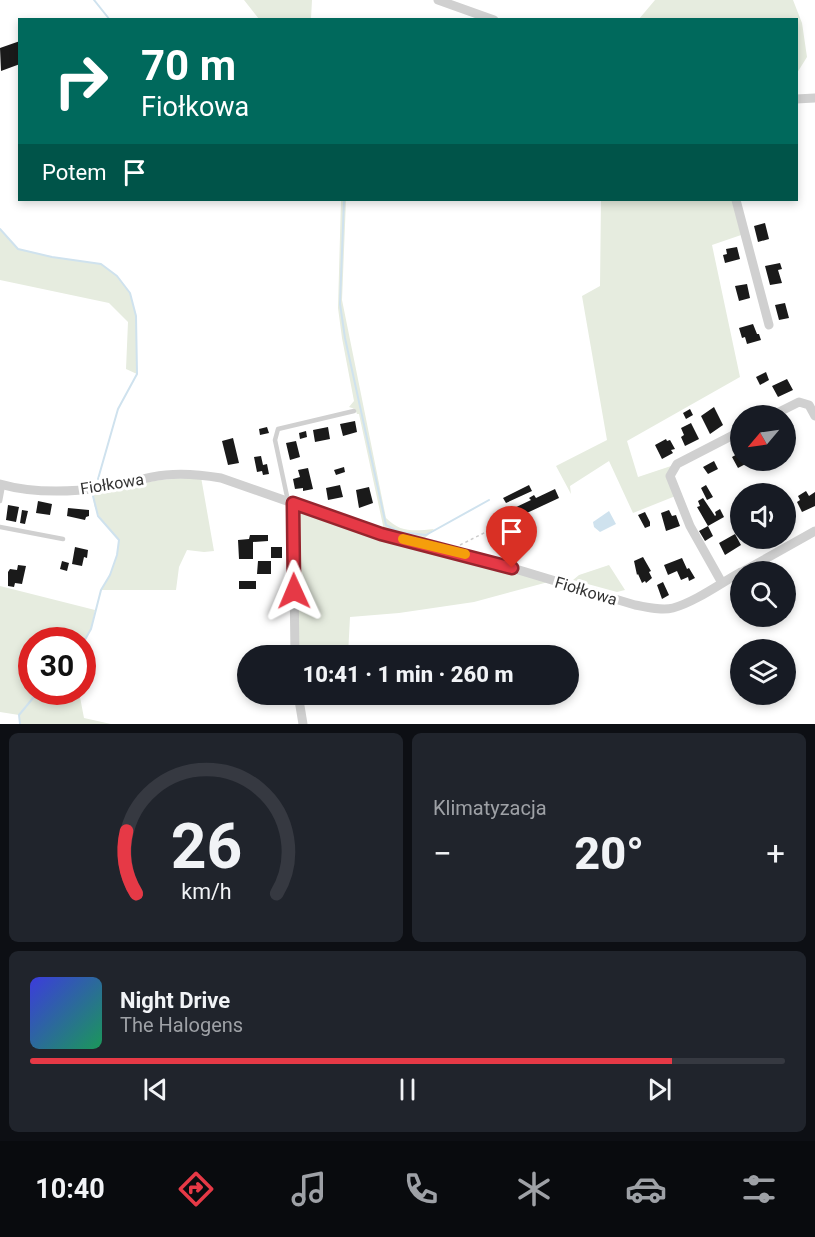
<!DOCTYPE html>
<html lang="pl">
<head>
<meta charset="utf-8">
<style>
	:root { --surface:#171b24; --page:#20242c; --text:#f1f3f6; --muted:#9ea1a6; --line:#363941; --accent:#e63946 }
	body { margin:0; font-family:Roboto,sans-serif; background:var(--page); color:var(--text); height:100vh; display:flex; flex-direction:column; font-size:22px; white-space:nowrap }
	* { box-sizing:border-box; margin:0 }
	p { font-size:20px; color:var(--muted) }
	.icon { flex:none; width:33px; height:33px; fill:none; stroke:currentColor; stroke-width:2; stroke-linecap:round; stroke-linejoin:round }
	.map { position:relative; height:724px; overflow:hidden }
	.panel { display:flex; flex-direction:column; gap:9px; padding:9px; background:#0d0f14; flex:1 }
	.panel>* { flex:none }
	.top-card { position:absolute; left:18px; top:18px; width:780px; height:183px; border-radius:0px; box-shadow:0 3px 9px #0003; background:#00695c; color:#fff; overflow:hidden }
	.needle { width:39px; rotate:241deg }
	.fabs { position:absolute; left:730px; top:405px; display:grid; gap:12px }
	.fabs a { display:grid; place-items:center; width:66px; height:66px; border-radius:50%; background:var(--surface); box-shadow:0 3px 9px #0003; font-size:30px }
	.speed { position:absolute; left:18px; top:627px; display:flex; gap:12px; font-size:30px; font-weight:700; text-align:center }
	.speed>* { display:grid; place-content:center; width:78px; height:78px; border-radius:50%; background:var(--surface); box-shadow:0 3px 9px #0003; line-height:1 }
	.speed .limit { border:9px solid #d22; background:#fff; color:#111 }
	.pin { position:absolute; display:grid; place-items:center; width:51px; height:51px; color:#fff; margin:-62px -26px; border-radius:50% 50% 50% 0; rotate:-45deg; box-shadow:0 0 6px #0007 }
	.pin .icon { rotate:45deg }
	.me { position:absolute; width:66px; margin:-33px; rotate:359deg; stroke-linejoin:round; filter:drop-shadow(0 0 4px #0008) }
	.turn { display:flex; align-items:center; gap:21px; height:126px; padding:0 24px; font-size:27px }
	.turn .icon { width:78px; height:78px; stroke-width:2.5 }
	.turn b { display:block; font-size:42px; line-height:51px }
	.then { display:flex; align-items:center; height:57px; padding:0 24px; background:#0003; gap:12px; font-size:22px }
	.big { font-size:45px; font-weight:800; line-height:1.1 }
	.panel .card { flex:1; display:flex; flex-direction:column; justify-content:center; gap:9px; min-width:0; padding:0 21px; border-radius:9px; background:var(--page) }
	.panel .dial { align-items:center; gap:0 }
	.dial svg { height:156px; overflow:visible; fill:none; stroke:var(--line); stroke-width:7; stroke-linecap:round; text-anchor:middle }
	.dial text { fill:var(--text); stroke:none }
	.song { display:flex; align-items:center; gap:18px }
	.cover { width:72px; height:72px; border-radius:9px; background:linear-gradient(135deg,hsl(240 70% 55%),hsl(150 70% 35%)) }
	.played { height:6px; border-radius:3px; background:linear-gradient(90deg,var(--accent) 85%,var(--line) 85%) }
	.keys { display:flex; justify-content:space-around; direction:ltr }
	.heat { display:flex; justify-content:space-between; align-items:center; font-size:33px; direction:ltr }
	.panel .tiles { flex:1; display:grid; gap:9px; grid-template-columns:1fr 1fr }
	.card:last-child { grid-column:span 2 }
	.trip { position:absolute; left:237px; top:645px; width:342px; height:60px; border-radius:30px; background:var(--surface); box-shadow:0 3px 9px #0003; font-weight:800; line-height:60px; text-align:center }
	.tabs { display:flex; height:96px; justify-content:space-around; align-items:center; background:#090b0e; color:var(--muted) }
	.tabs .icon { width:42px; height:42px }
	.tabs .selected { color:var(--accent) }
	.tabs b { font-size:27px; color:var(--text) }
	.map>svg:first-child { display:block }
</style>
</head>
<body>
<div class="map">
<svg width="815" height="724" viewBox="0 0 815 724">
	<rect width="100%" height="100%" fill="#fff"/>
	<path fill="#e6ecdf" d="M244,0H312L311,19H259Z
		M655,0H793L802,23L807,57L797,73L796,20L639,19Z
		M341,200H346L342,300L386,518C401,533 414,531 434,529L424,539L384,530L359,414H357L355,409L349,407L354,401L342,338L338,308Z
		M601,200H736L744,234L712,245L740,377L627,441L638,477L677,464L670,476L678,495L633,513L609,461L570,486L571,494L556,466L607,440L582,296L600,286Z
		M0,229L18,249L52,257L101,264L117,276L130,293L136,316L137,374L126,369L128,322L109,303L0,280Z
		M201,477L214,551L204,552L187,550L179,567L176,590H101C111,574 117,559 119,540C108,526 90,513 94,492L160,480Z
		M293,503L552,581L474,602L399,613L350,617L348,655H295Z
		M609,565L625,590L617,592L573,580L579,575Z
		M0,586L95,610L91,629L83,645L82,640H32V692H79L84,718L111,724H20L19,715L0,712Z"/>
	<path fill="#cfe2ee" d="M609,511L616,524L600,532L594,527L593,522Z"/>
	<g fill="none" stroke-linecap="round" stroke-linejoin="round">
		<path stroke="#cfe2ee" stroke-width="2" d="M94,0L110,20
			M344,200L340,304L345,338L386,525L399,532L426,535L489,500
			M0,229L18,249L52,257L101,264L117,276L130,293L136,316L137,374L118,409L98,479
			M82,645L91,629L101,590L110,575L117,555L119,540L98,516L93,496
			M20,724L19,715L38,692"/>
	</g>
	<path fill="#1a1a1a" d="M20,41V64L1,71L0,48Z
		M765,223L769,239L758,242L754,226Z
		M737,247L740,259L725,263L723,255L727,254L726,249Z
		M780,263L782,269L778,270L782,283L770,285L765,266Z
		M747,284L750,298L739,301L735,286Z
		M785,303L789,318L779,320L775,305Z
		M753,324L757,334H759L761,340L747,344L745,337L742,338L739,328Z
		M766,372L769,380L760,385L756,377Z
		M787,379L793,390L778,397L772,386Z
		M714,407L723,425L710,434L701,416Z
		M690,409L693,415L686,419L683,413Z
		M355,421L357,432L343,436L340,424Z
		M691,423L699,439L685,446L681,437L684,435L681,428Z
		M267,427L269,433L260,435L259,429Z
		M328,427L330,439L315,442L313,430Z
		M306,431L307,437L300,439L299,433Z
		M233,438L239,463L228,465L222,441Z
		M666,439L667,441L670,440L675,449L671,450L673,453L662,459L655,445Z
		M296,441L300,457L290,460L286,443Z
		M741,452V460H753L738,468L732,457Z
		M261,456L263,465L267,464L269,474L263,475L262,471L257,472L254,457Z
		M714,461L718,469L708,474L703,467Z
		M344,467L345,472L336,475L334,470Z
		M308,468L313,489L303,491V488L295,489L293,479L300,477L298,470Z
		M340,485L343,497L328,500L326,488Z
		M529,485L532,491L506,503L503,498Z
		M706,485L713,497L707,500L701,488Z
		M369,487L373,503L359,508L356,490Z
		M555,489L559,498L514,519L510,510L531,500L529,498L534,495L536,498Z
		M806,491L809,496L815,492V506L802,512L797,502L800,500L798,496Z
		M703,498L715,516L716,515L715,512L720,509L724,517L708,526L697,507L700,506L698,501Z
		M786,500L796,517L786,522Z
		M38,501L52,504L50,515L36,513Z
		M8,505L19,507L16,522L6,520Z
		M68,508L89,510V516L86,517L85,520L67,516Z
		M22,510L28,511L25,524L20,523Z
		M669,510L672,516L676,515L680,526L666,531L661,513Z
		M645,512L650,522V526L645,528L638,515Z
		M708,526L713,536L705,541L699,531Z
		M735,534L741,545L725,555L719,543Z
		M250,535H268V541L253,542V559H239L238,540L249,539Z
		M75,547L88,550L87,558L84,557L82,566L72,564Z
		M271,547H282V558H271Z
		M643,557L651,571L649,572L652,578L646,583L645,581L642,583L638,574L637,575L634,561Z
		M682,558L687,569L689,568L695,578L689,581L688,577L681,580L677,571L668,575L664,565Z
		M62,561L69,563L67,571L60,569Z
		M258,561H271V574H257Z
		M18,565L26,566L22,584L15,583L14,587L8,586V572L10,569L17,570Z
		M239,581H256V589H239Z
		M663,582L669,595L662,599L657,585Z"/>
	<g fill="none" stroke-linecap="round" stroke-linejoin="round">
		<path stroke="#cdcdcd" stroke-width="1.5" stroke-dasharray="3 3" stroke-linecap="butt" d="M460,545L508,521"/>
		<path stroke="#d0d0d0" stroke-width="4.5" d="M0,501L3,485
			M288,501L275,440L278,429L354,411
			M0,527L63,539"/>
		<path stroke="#d0d0d0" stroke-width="9" d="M438,0L494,20
			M796,99L815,98
			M736,200L769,325
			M771,416L799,402L809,405L815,416
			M0,484C31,493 70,492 102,488C123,485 144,477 166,475C185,473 203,475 221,478L381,534L472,556L635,605C647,607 661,611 673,608C695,602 721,583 741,572
			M293,503L295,656
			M742,572L815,531
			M722,583L690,526L670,476L677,464L741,431
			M298,694L303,724"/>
	</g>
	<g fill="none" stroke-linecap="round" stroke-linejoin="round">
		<defs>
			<path id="route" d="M294,591L293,503L381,534L512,568"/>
		</defs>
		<use href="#route" stroke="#96252e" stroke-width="15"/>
		<use href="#route" stroke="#e63946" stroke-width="10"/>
		<path stroke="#f59e0b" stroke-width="10" d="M403,539L465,554"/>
	</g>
	<g text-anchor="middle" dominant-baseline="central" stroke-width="6" stroke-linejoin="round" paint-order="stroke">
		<g font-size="16" fill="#333" stroke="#fff">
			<text transform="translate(112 484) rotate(-9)">Fiołkowa</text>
			<text transform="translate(586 591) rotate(17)">Fiołkowa</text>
		</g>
	</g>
</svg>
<div class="fabs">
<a><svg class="needle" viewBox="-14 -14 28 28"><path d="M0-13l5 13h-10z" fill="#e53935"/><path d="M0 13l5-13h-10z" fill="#9ea1a6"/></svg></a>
<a><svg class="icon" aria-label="sound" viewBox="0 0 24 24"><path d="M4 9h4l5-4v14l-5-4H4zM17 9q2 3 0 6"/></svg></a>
<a><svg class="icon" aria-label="search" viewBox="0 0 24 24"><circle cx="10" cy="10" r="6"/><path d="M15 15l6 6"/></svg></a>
<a><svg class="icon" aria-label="layers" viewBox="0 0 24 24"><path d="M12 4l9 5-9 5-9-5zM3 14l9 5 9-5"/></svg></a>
</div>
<div class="speed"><div class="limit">30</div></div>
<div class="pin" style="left:512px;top:568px;background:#d93025"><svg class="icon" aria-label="arrive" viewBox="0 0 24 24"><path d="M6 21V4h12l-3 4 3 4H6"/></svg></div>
<svg class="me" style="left:294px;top:591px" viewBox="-20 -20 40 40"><path d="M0-17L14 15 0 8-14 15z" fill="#e63946" stroke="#fff" stroke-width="4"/></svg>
<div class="trip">10:41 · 1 min · 260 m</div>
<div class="top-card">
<div class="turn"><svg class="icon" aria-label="right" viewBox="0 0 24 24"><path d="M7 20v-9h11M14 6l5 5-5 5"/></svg><div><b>70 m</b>Fiołkowa</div></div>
<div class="then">Potem<svg class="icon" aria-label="arrive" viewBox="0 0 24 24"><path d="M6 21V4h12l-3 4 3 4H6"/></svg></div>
</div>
</div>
<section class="panel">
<div class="tiles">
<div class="card dial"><svg viewBox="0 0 100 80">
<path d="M14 69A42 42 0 1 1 86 69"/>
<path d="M14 69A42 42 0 0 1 9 37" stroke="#e63946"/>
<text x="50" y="56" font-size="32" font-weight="700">26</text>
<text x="50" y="72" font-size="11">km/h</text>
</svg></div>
<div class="card"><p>Klimatyzacja</p>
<div class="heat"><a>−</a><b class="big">20°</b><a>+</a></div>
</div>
<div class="card">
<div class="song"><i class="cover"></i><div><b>Night Drive</b><p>The Halogens</p></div></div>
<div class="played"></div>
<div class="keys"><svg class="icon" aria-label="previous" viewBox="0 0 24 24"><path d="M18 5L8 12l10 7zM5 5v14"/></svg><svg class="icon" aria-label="pause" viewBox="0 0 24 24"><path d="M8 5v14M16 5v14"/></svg><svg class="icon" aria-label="next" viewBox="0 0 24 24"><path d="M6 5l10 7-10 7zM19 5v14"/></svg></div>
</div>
</div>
</section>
<nav class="tabs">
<b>10:40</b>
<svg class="icon selected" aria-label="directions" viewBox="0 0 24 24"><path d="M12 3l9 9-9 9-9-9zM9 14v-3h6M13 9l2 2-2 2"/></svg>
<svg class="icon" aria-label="music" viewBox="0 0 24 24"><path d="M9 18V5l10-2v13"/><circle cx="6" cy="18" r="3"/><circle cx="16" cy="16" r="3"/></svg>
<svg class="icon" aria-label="phone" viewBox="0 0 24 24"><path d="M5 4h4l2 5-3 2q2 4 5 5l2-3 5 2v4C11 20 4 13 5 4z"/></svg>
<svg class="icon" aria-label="climate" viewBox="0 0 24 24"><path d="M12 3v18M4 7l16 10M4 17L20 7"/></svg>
<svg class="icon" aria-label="car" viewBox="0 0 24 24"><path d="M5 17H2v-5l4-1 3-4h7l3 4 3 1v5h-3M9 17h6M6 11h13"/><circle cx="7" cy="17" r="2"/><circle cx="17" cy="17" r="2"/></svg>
<svg class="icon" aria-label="filters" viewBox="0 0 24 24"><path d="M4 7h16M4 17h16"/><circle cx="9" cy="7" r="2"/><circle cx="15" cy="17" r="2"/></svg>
</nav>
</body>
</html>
